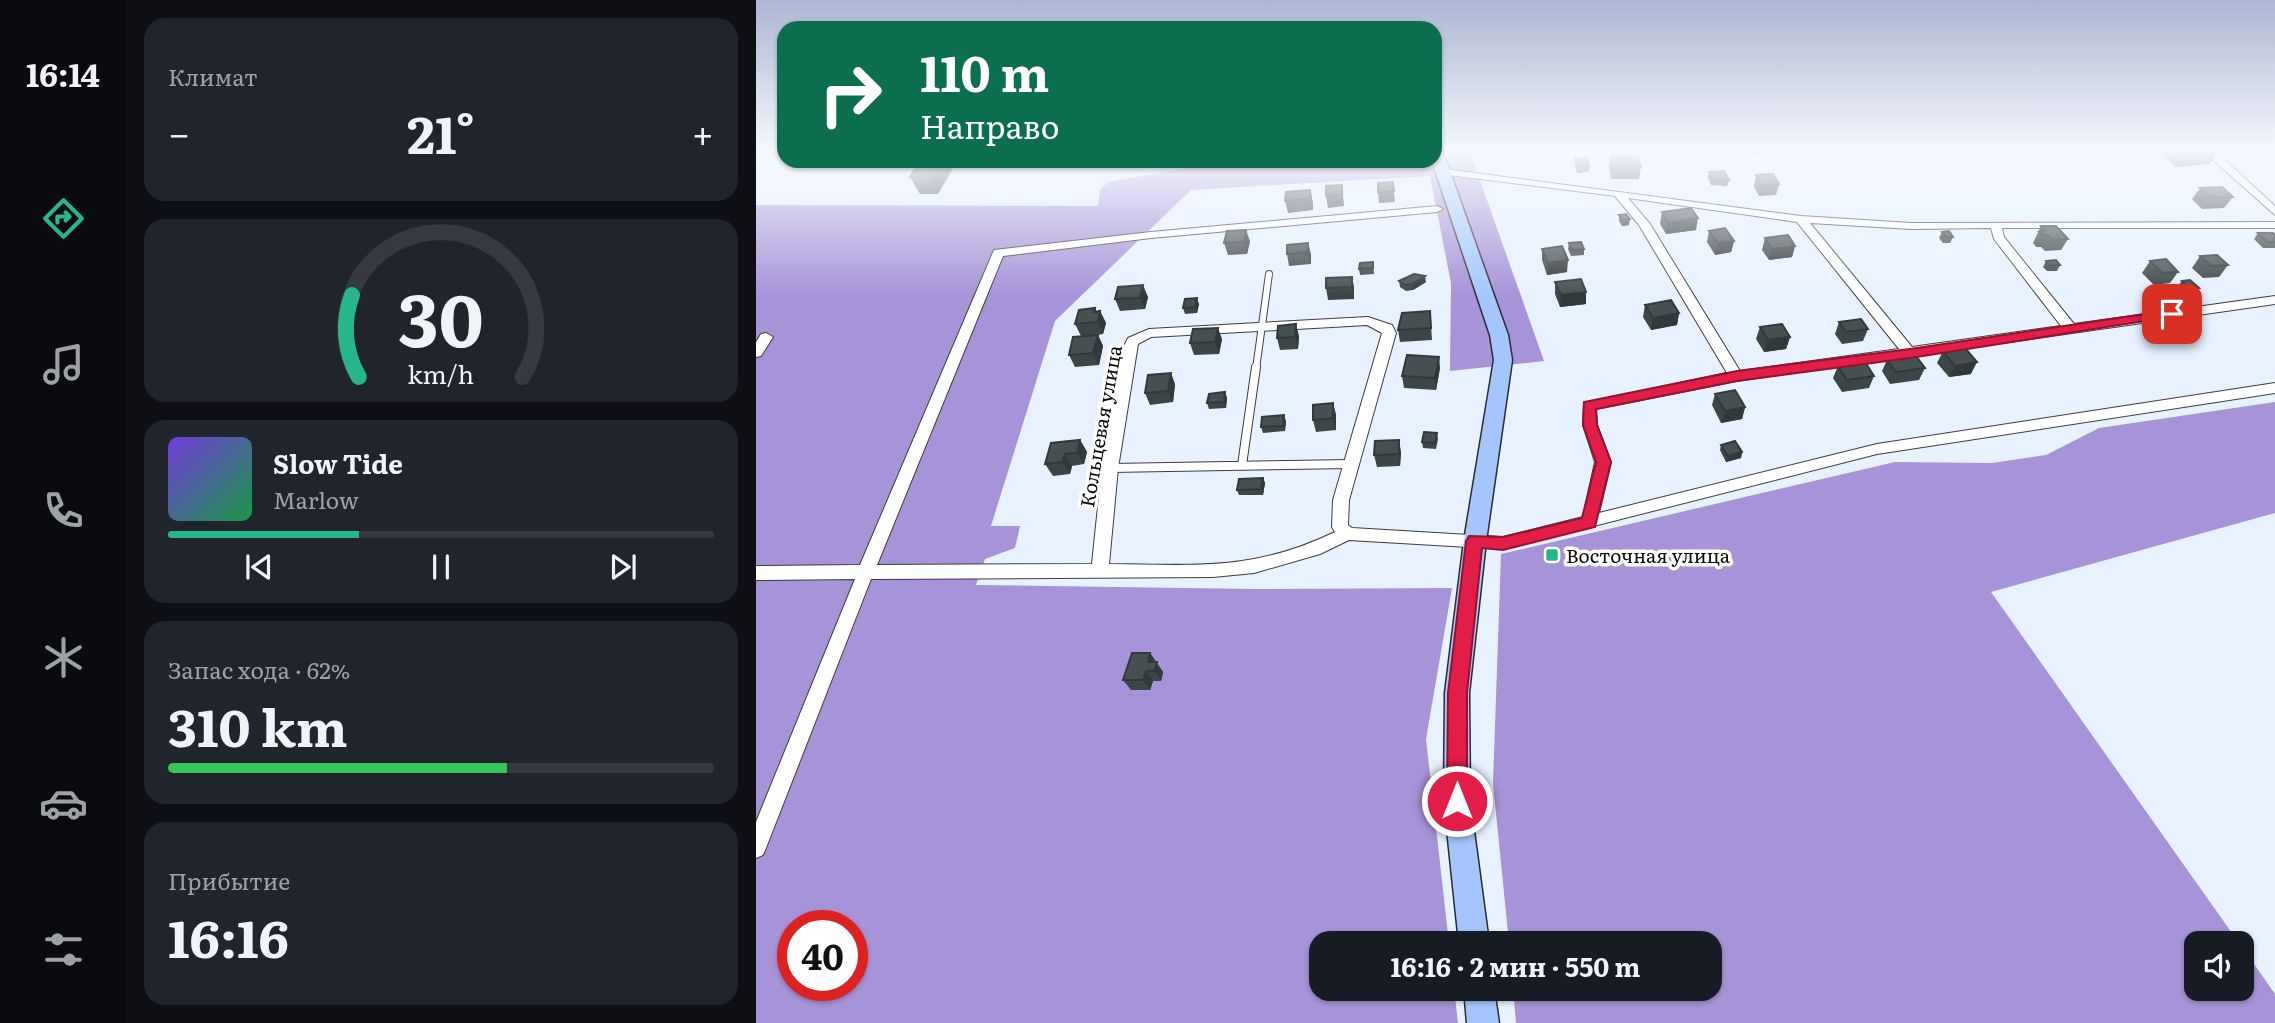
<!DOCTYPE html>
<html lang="ru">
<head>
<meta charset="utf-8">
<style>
	:root { --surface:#171b24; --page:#20242c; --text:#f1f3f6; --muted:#9ea1a6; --line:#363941; --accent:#27b689 }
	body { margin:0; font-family:Literata,serif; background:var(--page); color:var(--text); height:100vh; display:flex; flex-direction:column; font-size:26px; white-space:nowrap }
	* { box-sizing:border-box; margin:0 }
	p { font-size:23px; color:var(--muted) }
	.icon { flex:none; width:38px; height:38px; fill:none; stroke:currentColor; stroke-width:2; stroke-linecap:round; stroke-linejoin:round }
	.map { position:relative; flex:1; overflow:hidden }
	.sheet { display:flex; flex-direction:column; gap:18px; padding:18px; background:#0d0f14; width:630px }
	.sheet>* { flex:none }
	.hud { position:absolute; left:21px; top:21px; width:665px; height:147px; border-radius:21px; box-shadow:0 2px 5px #0004; background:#0b6e4f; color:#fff; overflow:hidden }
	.fabs { position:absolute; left:1428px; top:931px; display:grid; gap:14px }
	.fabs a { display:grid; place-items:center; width:70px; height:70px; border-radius:14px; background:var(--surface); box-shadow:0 2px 5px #0004; font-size:35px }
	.speed { position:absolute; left:21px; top:910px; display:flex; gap:14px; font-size:35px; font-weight:700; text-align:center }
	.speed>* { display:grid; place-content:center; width:91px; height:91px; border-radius:50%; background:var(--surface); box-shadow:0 2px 5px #0004; line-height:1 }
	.speed .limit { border:10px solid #d22; background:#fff; color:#111 }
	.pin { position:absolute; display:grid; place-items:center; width:60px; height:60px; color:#fff; margin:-30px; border-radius:14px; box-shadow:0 4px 10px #0006 }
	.me { position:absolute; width:77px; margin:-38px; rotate:0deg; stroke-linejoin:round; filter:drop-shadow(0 0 5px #0008) }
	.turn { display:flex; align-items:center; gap:24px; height:147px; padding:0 28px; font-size:32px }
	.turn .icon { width:91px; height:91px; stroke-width:2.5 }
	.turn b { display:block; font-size:49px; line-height:60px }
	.big { font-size:52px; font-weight:700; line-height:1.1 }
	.sheet .widget { flex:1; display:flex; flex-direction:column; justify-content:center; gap:10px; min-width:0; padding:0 24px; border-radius:21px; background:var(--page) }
	.sheet .dial { align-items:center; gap:0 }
	.dial svg { height:182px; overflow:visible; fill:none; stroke:var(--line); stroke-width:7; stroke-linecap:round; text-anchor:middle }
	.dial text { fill:var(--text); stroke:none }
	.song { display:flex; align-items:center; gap:21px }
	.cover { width:84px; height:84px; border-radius:10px; background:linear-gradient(135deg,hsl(260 70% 55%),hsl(140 70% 35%)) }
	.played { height:7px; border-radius:4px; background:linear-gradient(90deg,var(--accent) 35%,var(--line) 35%) }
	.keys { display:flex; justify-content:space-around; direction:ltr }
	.heat { display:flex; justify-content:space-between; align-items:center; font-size:38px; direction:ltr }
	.charge { height:10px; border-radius:5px; background:linear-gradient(90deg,#34c759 62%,var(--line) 0) }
	.trip { position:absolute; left:553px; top:931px; width:413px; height:70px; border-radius:21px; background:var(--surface); box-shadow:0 2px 5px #0004; font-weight:700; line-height:70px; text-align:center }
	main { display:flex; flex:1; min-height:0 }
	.dock { display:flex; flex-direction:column; width:126px; justify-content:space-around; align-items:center; background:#090b0e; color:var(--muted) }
	.dock .icon { width:49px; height:49px }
	.dock .active { color:var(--accent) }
	.dock b { font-size:32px; color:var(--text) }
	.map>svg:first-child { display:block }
</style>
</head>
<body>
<main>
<nav class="dock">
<b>16:14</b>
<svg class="icon active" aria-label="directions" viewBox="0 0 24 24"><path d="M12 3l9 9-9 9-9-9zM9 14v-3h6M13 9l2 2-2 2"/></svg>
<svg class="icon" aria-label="music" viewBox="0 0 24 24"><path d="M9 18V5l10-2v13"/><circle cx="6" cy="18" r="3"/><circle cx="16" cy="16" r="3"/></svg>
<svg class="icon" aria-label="phone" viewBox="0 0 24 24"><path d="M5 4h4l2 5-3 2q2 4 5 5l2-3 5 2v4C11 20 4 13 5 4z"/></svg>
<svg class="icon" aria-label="climate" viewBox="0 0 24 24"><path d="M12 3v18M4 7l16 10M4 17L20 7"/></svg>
<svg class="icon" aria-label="car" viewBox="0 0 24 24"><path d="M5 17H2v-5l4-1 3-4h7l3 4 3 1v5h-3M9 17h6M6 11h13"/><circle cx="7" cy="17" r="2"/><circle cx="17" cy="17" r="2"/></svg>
<svg class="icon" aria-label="filters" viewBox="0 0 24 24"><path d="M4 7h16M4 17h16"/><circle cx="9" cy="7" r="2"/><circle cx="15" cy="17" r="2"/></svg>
</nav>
<section class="sheet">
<div class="widget"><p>Климат</p>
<div class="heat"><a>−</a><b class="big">21°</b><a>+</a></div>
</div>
<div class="widget dial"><svg viewBox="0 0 100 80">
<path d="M14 69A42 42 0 1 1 86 69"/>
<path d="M14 69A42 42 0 0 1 11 33" stroke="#27b689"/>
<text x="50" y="56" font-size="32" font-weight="700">30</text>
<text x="50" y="72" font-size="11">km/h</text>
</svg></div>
<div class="widget">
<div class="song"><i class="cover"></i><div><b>Slow Tide</b><p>Marlow</p></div></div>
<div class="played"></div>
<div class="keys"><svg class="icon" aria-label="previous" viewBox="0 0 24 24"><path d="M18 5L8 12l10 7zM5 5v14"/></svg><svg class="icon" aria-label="pause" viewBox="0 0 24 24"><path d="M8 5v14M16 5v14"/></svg><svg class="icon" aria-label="next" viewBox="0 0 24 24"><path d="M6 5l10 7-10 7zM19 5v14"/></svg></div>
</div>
<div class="widget"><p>Запас хода · 62%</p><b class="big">310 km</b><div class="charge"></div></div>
<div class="widget"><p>Прибытие</p><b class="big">16:16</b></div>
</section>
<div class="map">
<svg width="1519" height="1023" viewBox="0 0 1519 1023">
	<rect width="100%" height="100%" fill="#e8f2ff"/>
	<path fill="#a793d7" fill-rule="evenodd" d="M679,152H714L788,361L694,371L695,283L674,176L435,190L299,321L235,526H264L259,548L229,559L220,585L498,589L696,588L670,739L693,943H565V989H698L702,1023H0V205L342,206L344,190L352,182L426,169L431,161H679ZM37,926H96V985H37Z
		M1519,402V513L1235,592L1483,943H1440V989H1486V947L1519,994V1023H760L757,989H954V943H753L737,783L745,554L1139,462L1236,463L1290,455L1343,428Z"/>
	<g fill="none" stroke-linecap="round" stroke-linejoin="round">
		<defs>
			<path id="lane-far1" d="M500,369L513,274"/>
			<path id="lane" d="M486,465L500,367
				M354,468L595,464"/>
			<path id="street" d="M1448,152H1460L1519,206V215Z
				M688,169L1045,216L1155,223L1519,222V228H1246L1248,237L1318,324L1519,296V304L980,381L840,409L841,425L855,462L843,513L1121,444L1519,383V393L1121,454L747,549L593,540L564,554L498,573L457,577L115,579L10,848L7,855L0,858V822L99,579L0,580V566L104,565L238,250L395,232L681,206L687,209L681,212L395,238L247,256L121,565L336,564L346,468L367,348L372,338L393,329L612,317L636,325L640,333L593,500L592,525L596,528L747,537L827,517L839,462L827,425L828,403L971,373L883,225L859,196L684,174V170ZM872,198L1041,222L1143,349L984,371L894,224ZM1054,223L1155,229L1235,228L1238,239L1305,326L1156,347ZM611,325L626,333L577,500L576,527L579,532C554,544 526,554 498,559C451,568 400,564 353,564L362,468L382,344L395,337Z
				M10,333L17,337L5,356L0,357V342L5,334Z"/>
			<path id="secondary" d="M679,152H687L752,335L756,360L730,541L713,693L714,801L733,943H703L688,801L689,693L708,541L738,360L734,335L676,161H679Z
				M708,989H738L743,1023H711Z"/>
		</defs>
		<use href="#lane-far1" stroke="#3d3d3d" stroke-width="8"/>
		<use href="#lane" stroke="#3d3d3d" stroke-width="10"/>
		<use href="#street" stroke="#3d3d3d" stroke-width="2"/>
		<use href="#secondary" stroke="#2c2c2c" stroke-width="3"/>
		<use href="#lane-far1" stroke="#fff" stroke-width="6"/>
		<use href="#lane" stroke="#fff" stroke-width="8"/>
		<use href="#street" fill="#fff" fill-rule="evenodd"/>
		<use href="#secondary" fill="#a4c6fd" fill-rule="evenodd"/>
	</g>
	<path fill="#3d4647" d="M993,152H1012V154L995,155Z
		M1405,152H1460L1461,153L1453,164L1420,167L1405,153Z
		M854,157L885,167L883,179H855L853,168Z
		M819,158L833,167V172L821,173L819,164Z
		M164,161H201L182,194H164L154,177Z
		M953,172L973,180L971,186L955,185L952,178Z
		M1000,175L1023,184L1020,195L1003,196L998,187Z
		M637,182L639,202L623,203L622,192Z
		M586,185L588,206L572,208L570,196Z
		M1444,188L1477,197L1468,208L1446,209L1436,199Z
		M554,190L557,202V210L532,213L529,201Z
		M906,212L940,230L910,234L904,224Z
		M863,215L873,225L866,226L863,221Z
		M1285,226L1312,239L1305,250L1289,251L1285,247H1280L1277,243Z
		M953,231L978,241L975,252L959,255L951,242Z
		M1186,232L1197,237L1194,243H1187L1183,238Z
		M1502,233L1519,235V248H1507L1498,239Z
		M1009,238L1039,246L1036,257L1013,260L1006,250Z
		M494,241L491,254L472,255L468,243Z
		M552,243L555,255V264L533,266L531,254Z
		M813,243L828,249V255L815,256L812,249Z
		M786,249L811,272L791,275L786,260Z
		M1444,256L1472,265L1463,277L1447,278L1436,268Z
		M1290,261L1304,265L1301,271H1291L1287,267Z
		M1394,261L1422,272L1414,283L1398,285L1386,273Z
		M617,262L618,274L604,275L603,269Z
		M596,277L598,288V299L572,300L570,288Z
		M643,281L670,282L657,290L650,291L644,287Z
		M1426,281L1443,288L1439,294L1430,295L1421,287Z
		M799,282L830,292V304L804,307L799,294Z
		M392,297L389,309L364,311L359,299Z
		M443,304L441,313L429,314L427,308Z
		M889,305L923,313L921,325L895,330L887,317Z
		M344,311L350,323L347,334L342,335L347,346L343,365L319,367L313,355L325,336L319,324L340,312Z
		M674,311L676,340L644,342L642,330Z
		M1083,322L1112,329L1107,341L1086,344L1079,334Z
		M1004,327L1034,337L1030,349L1008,352L1000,339Z
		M543,336L542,349L524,350L521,338Z
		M466,339L463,354L438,355L434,343Z
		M1187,351L1215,374L1193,377L1181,363Z
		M1131,360L1169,368L1163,380L1134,384L1126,371Z
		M1082,366L1118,376L1113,388L1086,392L1077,378Z
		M684,368L680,390L648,388L646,376Z
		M419,384L417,402L394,405L389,393Z
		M469,392L471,398L470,408L453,409L451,403Z
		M959,394L989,407L986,419L965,423L956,405Z
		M577,403L580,415V430L560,432L557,420Z
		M530,421L529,431L507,433L505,427Z
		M681,433L682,439L680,449L667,448L666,442Z
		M324,440L331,452L328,464L316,466L314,474L297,476L289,464Z
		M965,445L986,452L985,458L970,462L964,450Z
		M645,452L644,466L621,467L618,455Z
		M507,478L509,483L507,495H483L481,490Z
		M394,653L407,672L405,681H397L394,690H375L367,680Z"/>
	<path fill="#32393a" d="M181,161H201L182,194L172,176Z
		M942,218L940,230L910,234L912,223Z
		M874,219L873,225L866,226L867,220Z
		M490,230L494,241L491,254L488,242Z
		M978,241L975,252L959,255L962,243Z
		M552,243L555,255V264L552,252Z
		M1039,246L1036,257L1013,260L1016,249Z
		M812,260L811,272L791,275L792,263Z
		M669,276L670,282L657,290L656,284Z
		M596,277L598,288V299L596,287Z
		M387,285L392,297L389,309L384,298Z
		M830,292V304L804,307L805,295Z
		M441,298L443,304L441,313L439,307Z
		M339,308L343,317L344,311L350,323L347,334L338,312Z
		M923,313L921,325L895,330L897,318Z
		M540,324L543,336L542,349L539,337Z
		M462,328L466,339L463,354L459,342Z
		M342,335L347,346L343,365L337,353Z
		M1034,337L1030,349L1008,352L1012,340Z
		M683,357L684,368L680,390L679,378Z
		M1221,362L1215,374L1193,377L1199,366Z
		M415,373L419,384L417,402L412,391Z
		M469,392L471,398L470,408L468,402Z
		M577,403L580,415V430L577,418Z
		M989,407L986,419L965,423L969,411Z
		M528,415L530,421L529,431L527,426Z
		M324,440L331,452L328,464L321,453Z
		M643,440L645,452L644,466L643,454Z
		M986,452L985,458L970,462L972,456Z
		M309,454L316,466L314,474L306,462Z
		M507,478L509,483L507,495L505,489Z
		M394,653L407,672L405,681L392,662Z
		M390,671L397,681L394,690L387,680Z"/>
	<path fill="#475153" stroke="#32393a" stroke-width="2" d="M1423,152H1460L1461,153L1427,156Z
		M854,157H882L885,167L856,168Z
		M819,158H831L833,167H821Z
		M164,161H181L172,176L154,177Z
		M968,171L973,180L956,179L953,172Z
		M1017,174L1023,184L1005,185L1000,175Z
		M637,182L638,191L622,192V183Z
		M586,185V195L570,196V186Z
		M1466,187L1477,197H1454L1444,188Z
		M554,190L555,199L529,201L530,192Z
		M935,208L942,218L912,223L906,212Z
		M870,214L874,219L867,220L863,215Z
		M1285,226H1300L1312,239L1296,240L1292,235H1286L1283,232L1289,231Z
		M969,228L978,241L962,243L953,231Z
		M490,230L488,242L468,243L471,231Z
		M1193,231L1197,237H1190L1186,232Z
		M1502,233H1517L1519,235V242H1512Z
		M1032,235L1039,246L1016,249L1009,238Z
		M825,242L828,249L816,250L813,243Z
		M552,243V252L531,254V245Z
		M806,246L812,260L792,263L786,249Z
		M1461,255L1472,265L1455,266L1444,256Z
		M1410,259L1422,272L1406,273L1394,261Z
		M1300,260L1304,265L1294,266L1290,261Z
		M617,262V268L603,269L604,263Z
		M658,274L669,276L656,284L649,285L643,281Z
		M596,277V287L570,288V278Z
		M825,279L830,292L805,295L799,282Z
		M1434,280L1443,288L1434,289L1426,281Z
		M387,285L384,298L359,299L362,287Z
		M441,298L439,307L427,308L429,299Z
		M915,300L923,313L897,318L889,305Z
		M339,308L338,312L344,311L342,322L319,324L323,310Z
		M674,311L675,328L642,330L646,313Z
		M1105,319L1112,329L1090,332L1083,322Z
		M540,324L539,337L521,338L522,326Z
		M1026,324L1034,337L1012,340L1004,327Z
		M462,328L459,342L434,343L437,329Z
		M342,335L337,353L313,355L317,337Z
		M1209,348L1221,362L1199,366L1187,351Z
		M651,355L683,357L679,378L646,376Z
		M1160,356L1169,368L1140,372L1131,360Z
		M1109,362L1118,376L1091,380L1082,366Z
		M415,373L412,391L389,393L392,375Z
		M979,390L989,407L969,411L959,394Z
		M469,392L468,402L451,403L453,394Z
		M577,403V418L557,420V405Z
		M528,415L527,426L505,427L506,417Z
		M668,432L681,433L679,443L666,442Z
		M324,440L321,453L309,454L306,462L289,464L295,443Z
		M643,440V454L618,455L619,441Z
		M979,441L986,452L972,456L965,445Z
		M507,478L505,489L481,490L483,479Z
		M376,653H394L392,662H401L398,671H390L387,680H367Z"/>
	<linearGradient id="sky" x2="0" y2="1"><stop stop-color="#adb5d1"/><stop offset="0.51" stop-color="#f5f9ff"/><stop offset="1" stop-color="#f5f9ff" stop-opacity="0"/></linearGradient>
	<rect width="1519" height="296" fill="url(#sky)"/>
	<path fill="#e11d48" stroke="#92132f" stroke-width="2" d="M1416,310L1421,311V316L1154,358L981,381L840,409L841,425L855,462L839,527L747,550L726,548L711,693V801L708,808L701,811L694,808L691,801L692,693L710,541L713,536L747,537L826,518L840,462L827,425L828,402L981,371L1154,349Z"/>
	<rect fill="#27b689" stroke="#fff" stroke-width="2.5" x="789" y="548" width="14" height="14" rx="3.5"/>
	<g text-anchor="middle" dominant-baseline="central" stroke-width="7" stroke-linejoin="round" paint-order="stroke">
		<g font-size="19" fill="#0a0a0a" stroke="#fff">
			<text transform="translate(344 426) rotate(-80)">Кольцевая улица</text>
		</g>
		<g font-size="19" fill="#0a0a0a" stroke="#fff" text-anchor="start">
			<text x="810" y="555">Восточная улица</text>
		</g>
	</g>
</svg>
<div class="fabs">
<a><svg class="icon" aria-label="sound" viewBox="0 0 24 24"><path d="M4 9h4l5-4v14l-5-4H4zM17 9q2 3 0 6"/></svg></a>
</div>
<div class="speed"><div class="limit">40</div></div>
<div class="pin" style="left:1416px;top:314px;background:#d93025"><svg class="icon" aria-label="arrive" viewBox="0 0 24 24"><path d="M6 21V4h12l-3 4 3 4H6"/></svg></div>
<svg class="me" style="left:701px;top:801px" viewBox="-20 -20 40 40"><circle r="17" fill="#e11d48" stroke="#fff" stroke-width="3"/><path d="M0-11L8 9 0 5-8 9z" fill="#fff"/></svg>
<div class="trip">16:16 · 2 мин · 550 m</div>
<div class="hud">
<div class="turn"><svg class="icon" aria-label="right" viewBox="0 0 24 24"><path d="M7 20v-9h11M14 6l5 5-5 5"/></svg><div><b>110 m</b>Направо</div></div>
</div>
</div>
</main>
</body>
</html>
